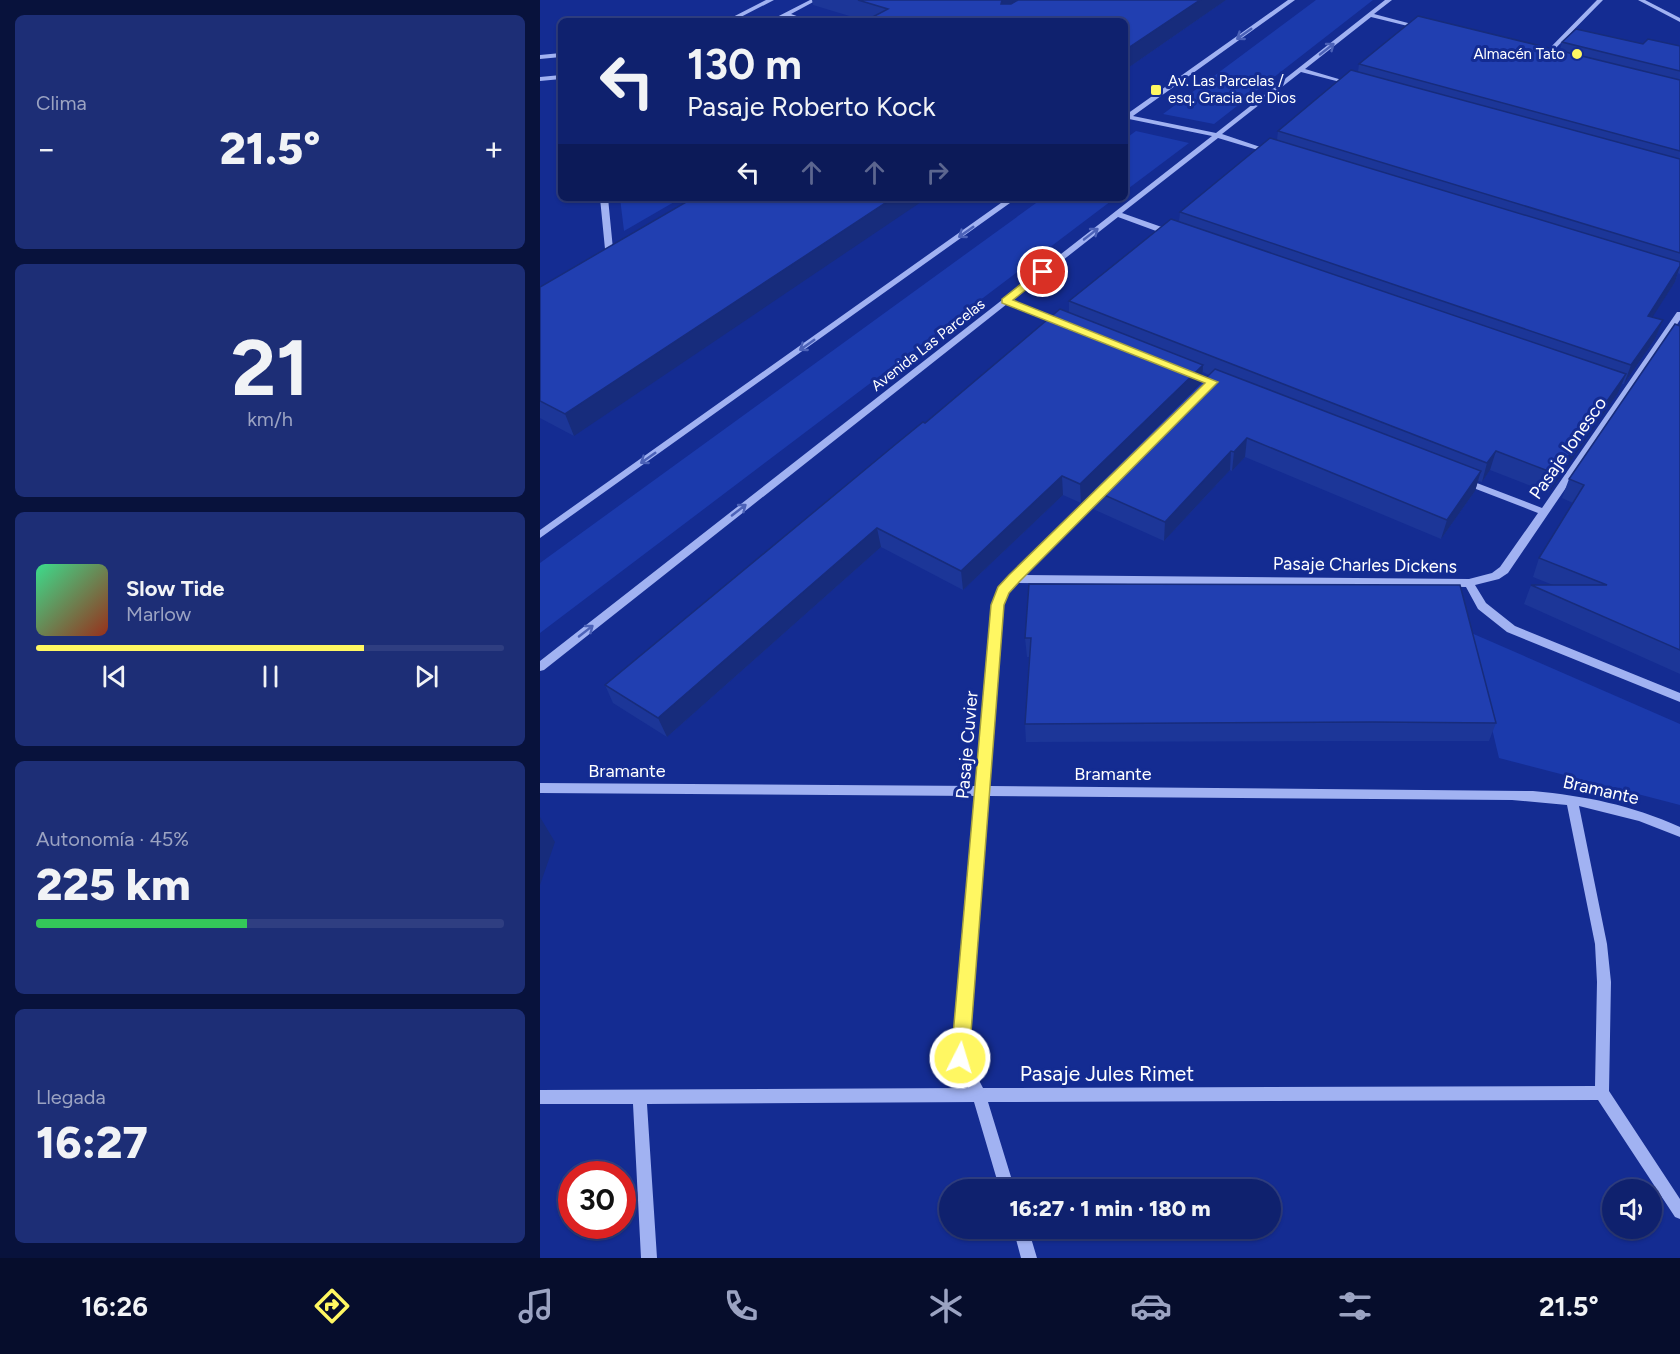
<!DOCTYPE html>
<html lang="es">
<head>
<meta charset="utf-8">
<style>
	:root { --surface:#0f216e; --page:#1d2e76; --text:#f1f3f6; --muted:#9ba3c2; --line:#2f3e81; --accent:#fff762 }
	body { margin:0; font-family:Figtree,sans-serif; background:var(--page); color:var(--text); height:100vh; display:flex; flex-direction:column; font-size:22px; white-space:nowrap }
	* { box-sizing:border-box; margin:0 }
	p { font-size:20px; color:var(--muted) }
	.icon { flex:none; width:33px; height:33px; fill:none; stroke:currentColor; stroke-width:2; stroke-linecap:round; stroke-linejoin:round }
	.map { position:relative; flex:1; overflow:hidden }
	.sheet { display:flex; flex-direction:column; gap:15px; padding:15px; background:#08123c; width:540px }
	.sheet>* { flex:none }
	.top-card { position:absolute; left:18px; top:18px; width:570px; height:183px; border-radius:9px; box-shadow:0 2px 4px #0004,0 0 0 2px var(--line); background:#0f216e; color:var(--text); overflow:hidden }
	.tools { position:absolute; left:1062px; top:1179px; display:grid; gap:12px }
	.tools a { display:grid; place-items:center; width:60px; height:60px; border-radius:50%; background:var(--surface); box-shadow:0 2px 4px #0004,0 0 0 2px var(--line); font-size:30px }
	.speed { position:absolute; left:18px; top:1161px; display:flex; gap:12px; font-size:30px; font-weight:700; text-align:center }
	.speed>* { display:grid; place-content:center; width:78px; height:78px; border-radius:50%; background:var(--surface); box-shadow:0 2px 4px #0004,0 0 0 2px var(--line); line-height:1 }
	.speed .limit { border:9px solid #d22; background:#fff; color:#111 }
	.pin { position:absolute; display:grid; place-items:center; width:51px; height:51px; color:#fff; margin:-26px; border:3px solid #fff; border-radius:50%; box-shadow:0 2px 6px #0007 }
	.me { position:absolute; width:66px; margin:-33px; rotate:5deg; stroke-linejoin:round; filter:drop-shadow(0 0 4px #0008) }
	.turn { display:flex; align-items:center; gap:21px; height:126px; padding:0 30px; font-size:27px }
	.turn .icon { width:78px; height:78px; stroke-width:2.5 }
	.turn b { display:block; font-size:42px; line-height:51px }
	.lanes { display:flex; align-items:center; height:57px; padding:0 30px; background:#0003; justify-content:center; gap:30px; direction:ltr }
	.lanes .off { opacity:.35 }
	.big { font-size:45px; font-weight:800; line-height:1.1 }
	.sheet .widget { flex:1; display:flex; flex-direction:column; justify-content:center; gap:9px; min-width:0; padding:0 21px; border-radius:9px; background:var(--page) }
	.sheet .dial { align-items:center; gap:0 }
	.dial b { font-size:78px; line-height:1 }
	.song { display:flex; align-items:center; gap:18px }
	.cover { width:72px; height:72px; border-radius:9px; background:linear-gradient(135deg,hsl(150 70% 55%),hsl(10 70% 35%)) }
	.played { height:6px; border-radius:3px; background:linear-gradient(90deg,var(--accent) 70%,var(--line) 70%) }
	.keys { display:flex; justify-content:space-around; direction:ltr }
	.heat { display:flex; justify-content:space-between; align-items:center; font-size:33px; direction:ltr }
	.charge { height:9px; border-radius:4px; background:linear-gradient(90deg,#34c759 45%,var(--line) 0) }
	.trip { position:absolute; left:399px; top:1179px; width:342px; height:60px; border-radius:30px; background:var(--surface); box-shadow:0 2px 4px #0004,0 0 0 2px var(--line); font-weight:800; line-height:60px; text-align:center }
	.tab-bar { display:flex; height:96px; justify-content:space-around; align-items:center; background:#060d2c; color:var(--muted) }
	.tab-bar .icon { width:42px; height:42px }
	.tab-bar .active { color:var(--accent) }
	.tab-bar b { font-size:27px; color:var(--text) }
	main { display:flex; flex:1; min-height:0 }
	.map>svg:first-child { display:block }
</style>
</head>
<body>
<main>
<section class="sheet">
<div class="widget"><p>Clima</p>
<div class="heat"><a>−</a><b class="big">21.5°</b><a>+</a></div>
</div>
<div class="widget dial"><b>21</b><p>km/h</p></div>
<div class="widget">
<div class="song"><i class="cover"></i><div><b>Slow Tide</b><p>Marlow</p></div></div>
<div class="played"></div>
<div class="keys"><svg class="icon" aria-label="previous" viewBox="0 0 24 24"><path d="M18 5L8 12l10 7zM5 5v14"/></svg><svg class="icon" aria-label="pause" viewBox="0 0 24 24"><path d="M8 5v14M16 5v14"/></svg><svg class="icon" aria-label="next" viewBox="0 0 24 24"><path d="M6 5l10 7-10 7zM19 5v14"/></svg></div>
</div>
<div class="widget"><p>Autonomía · 45%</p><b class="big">225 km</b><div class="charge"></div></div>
<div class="widget"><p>Llegada</p><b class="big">16:27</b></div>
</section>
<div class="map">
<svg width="1140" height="1258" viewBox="0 0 1140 1258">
	<rect width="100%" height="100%" fill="#142c92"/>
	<path fill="#1b3aac" d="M776,0H833L674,124L623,114Z
		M596,131L649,143L585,191V139Z
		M80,198H141L84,231Z
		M503,198H575L0,633V563Z
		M929,632L1140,724V805L959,758Z"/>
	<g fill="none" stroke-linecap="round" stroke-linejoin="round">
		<path fill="#a1b2f2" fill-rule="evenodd" d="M226,0H234L193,21H185Z
			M270,0H277L251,14L271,21H262L246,16L237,21H229Z
			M748,0H755L593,116L676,133L845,0H852L834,14L883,27L880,29L831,17L765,69L812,83V85L761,72L682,134L732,151V153H728L678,138L582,213L633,231V235H627L578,217L472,300L523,320V324H517L467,304L4,670L0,671V661L672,136L589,119L585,120V114H587Z
			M1057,0H1063L1006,58H1002V56Z
			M1098,0H1105L1140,18V22Z
			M21,53V57L0,59V55Z
			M21,75V79L0,81V77Z
			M60,198H68L73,249L69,251L65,249Z
			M468,198H477L0,538V530Z
			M1137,312H1140V320L968,573L959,579L935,585L946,603L975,626L1140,693V702L967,632L938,609L926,587L477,583L468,593L463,605L449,786L993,791C1046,796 1091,805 1140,827V837L1099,821L1039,806L1067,944L1071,982L1069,1091L1140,1199V1219L1135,1217L1058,1100L448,1102L475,1190H460L434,1102L107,1104L117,1258H101L93,1104H0V1090L428,1088L413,1058L436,796L0,793V783L437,786L453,605L458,591L558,490H564L566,492L564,494L484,575L929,579L952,573L960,567L998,513L923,484L921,482L923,480H929L1002,508ZM448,796L972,800L1027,805L1055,944L1057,982L1055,1086L443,1088L427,1057Z
			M473,1228H488L497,1258H481Z"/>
	</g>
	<path fill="#1c3698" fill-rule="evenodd" d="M272,0H686L585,70V21H326L273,5Z
		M1022,42L1103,44L1140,46V274L1138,273L1135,282L1112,317L1123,320L1115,339L1084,384H1082L1078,393L1009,493L950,470L942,482L938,481L935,491L901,539L705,457L692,471L690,470L624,541L553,509V491L541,503L523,495L423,590L341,547L127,737L73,703L65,685L385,423L529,312V301L639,222L640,212L737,140L738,131L818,72L819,64L1020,50ZM663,372L669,375L662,381Z
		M0,287L34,436L0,418Z
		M1140,326V674L984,604L991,585H1013L993,577L999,558L1033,503L1022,498L1029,479Z
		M489,584L956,723L949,741H829L486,742L485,724L489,657H487L485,638Z"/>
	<path fill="#172c7c" d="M462,0H495L463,19L461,4Z
		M660,0H686L585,70V50Z
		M353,198H387L34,436L25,414Z
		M1140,266L1135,282L1101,335L1108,316Z
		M1123,320L1115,339L1084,384L1091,365Z
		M663,365L662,384L553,490V491L541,503L540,484Z
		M1086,374L1078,393L1009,493L1016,474Z
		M707,438L705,457L692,471L694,452Z
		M691,451L690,470L624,541L625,522Z
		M956,451L950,470L942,482L947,463Z
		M941,471L935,491L901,539L907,520Z
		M522,476L523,495L423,590L421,571Z
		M337,528L341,547L127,737L118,718Z
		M0,817L15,842L0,885Z"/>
	<path fill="#213fb1" stroke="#172c7c" stroke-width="1.5" d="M318,0H462L461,4H471L478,0H660L585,50V21H325L348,9Z
		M878,16L1140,80V151L819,64Z
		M1036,29L1103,44L1108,39L1140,46V71L1022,42Z
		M811,70L1140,159V253L738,131Z
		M730,138L1140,262V266L1108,316L1123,320L1091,365L640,212Z
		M153,198H353L25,414L0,401V287Z
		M631,219L1086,374L1016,474L956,451L947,463L529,301Z
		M520,309L663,365L540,484L522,476L421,571L337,528L118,718L65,685L356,444L383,422L385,423Z
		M1135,324L1140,326V650L991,585H1067L999,558L1044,485L1029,479Z
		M675,369L941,471L907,520L707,438L694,452L691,451L625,522L553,490Z
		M489,584L920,585L956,723L833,722L485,724L491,638H485Z"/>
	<defs><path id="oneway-shaft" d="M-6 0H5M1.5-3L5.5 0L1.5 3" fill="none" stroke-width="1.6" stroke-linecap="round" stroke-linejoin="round" transform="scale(1.5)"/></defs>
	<g stroke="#4c62b8">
		<use href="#oneway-shaft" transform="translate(704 34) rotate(145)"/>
		<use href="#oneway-shaft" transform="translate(787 49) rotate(-38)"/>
		<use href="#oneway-shaft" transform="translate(426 232) rotate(145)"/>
		<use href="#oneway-shaft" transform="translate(551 234) rotate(-38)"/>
		<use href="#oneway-shaft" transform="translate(267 345) rotate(145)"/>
		<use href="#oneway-shaft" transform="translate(108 458) rotate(145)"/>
		<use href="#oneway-shaft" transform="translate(199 510) rotate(-38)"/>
		<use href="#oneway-shaft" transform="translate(46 631) rotate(-38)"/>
	</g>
	<path fill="#fff762" stroke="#a6a140" stroke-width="1.5" d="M499,270L508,272L473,300L678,382L479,582L469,593L464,605L429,1058L426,1064L420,1067L414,1064L411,1058L451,605L458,587L469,575L665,383L462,303V299Z"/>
	<g fill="#fff762" stroke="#142c92" stroke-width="2">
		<circle cx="1037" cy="54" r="6"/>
		<rect x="610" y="84" width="12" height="12" rx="3"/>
	</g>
	<g text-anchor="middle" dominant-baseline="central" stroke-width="6" stroke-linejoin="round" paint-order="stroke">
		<g font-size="15" fill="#fff" stroke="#142c92" text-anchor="end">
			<text x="1025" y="54">Almacén Tato</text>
			<text x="628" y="81" text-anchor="start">Av. Las Parcelas /<tspan x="628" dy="17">esq. Gracia de Dios</tspan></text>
		</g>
		<g font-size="15" fill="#fff" stroke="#142c92">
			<text transform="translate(388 345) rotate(-38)">Avenida Las Parcelas</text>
		</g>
		<g font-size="18" fill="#fff" stroke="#142c92">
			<text transform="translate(1028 448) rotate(-55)">Pasaje Ionesco</text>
			<text transform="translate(825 565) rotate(1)">Pasaje Charles Dickens</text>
			<text transform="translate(427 745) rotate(-85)">Pasaje Cuvier</text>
			<text x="87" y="771">Bramante</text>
			<text x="573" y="774">Bramante</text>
			<text transform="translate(1061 790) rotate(13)">Bramante</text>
		</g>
		<g font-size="21" fill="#fff" stroke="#142c92">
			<text x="567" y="1073">Pasaje Jules Rimet</text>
		</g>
	</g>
</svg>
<div class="tools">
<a><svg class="icon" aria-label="sound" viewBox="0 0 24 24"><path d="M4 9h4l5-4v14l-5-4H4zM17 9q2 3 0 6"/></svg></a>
</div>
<div class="speed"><div class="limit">30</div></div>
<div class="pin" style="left:503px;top:272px;background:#d93025"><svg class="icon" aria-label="arrive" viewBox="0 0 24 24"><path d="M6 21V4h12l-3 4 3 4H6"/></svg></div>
<svg class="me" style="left:420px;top:1058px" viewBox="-20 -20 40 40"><circle r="17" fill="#fff762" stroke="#fff" stroke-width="3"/><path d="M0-11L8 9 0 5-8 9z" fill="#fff"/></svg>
<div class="trip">16:27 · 1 min · 180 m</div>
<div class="top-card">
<div class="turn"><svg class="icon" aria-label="left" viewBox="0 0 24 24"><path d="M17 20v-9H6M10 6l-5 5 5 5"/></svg><div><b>130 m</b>Pasaje Roberto Kock</div></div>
<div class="lanes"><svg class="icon" aria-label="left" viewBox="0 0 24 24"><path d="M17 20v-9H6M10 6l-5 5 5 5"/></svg><svg class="icon off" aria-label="ahead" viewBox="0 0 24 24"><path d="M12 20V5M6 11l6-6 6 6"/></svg><svg class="icon off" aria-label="ahead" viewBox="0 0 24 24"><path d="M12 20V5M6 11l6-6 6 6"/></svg><svg class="icon off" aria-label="right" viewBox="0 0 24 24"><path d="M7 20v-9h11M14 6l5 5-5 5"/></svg></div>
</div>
</div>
</main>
<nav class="tab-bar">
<b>16:26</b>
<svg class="icon active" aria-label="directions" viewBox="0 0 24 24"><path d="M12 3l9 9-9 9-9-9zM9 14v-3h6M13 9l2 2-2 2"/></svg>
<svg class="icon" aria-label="music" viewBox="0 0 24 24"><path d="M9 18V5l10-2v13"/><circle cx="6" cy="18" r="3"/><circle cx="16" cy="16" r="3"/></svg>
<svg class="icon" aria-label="phone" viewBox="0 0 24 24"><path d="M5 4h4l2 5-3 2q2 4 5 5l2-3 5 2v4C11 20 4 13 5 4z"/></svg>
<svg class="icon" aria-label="climate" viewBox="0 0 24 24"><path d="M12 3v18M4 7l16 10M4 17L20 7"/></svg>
<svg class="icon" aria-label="car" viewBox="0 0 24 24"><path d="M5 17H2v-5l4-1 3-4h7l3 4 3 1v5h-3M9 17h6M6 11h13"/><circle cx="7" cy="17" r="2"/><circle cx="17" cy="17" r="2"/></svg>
<svg class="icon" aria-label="filters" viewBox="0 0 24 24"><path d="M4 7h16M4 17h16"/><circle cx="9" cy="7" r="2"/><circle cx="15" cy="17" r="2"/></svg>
<b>21.5°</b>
</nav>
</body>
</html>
